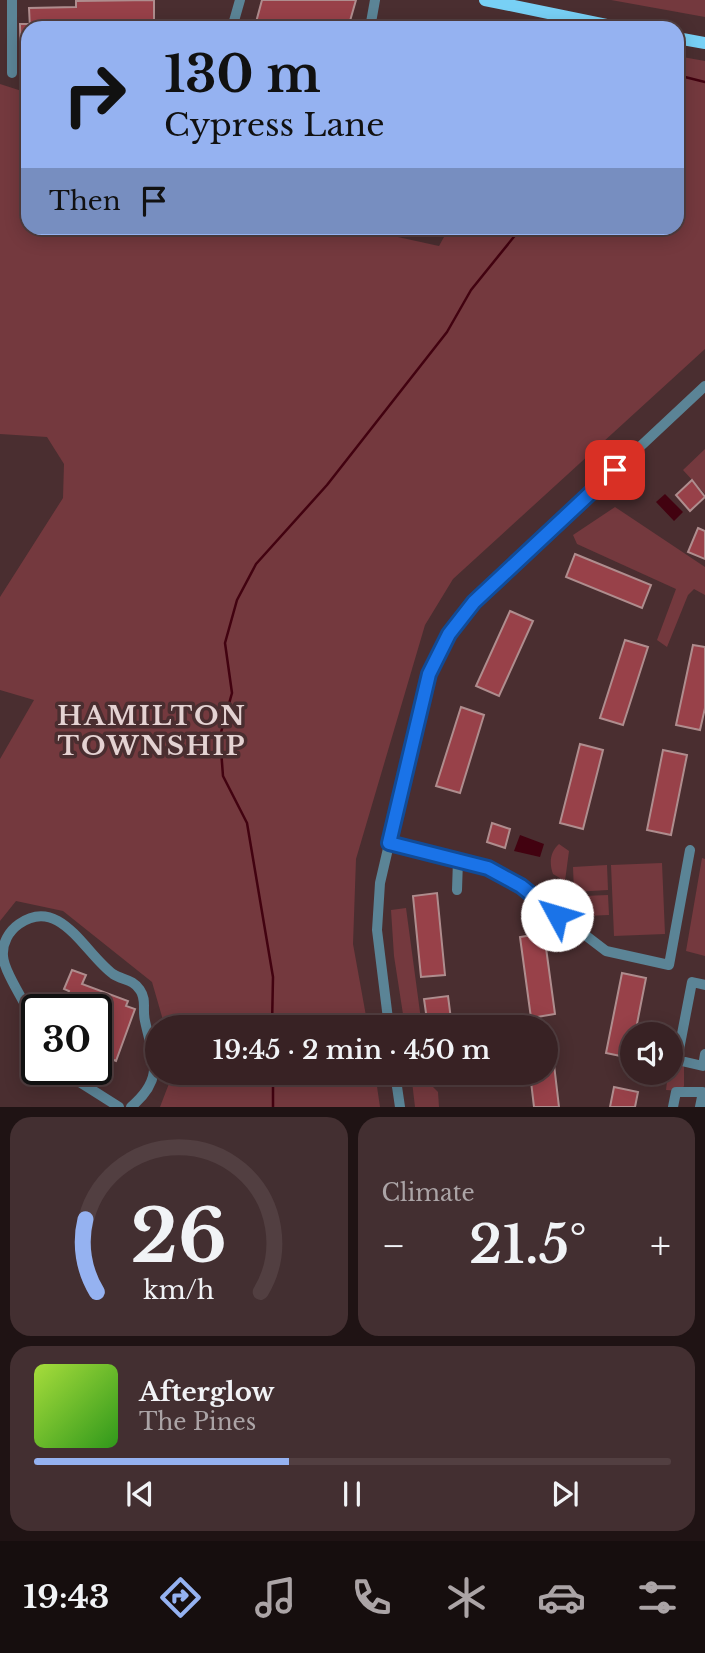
<!DOCTYPE html>
<html lang="en">
<head>
<meta charset="utf-8">
<style>
	:root { --surface:#382224; --page:#432f31; --text:#f1f3f6; --muted:#aba4a6; --line:#523f41; --accent:#95b2f1 }
	body { margin:0; font-family:"Libre Baskerville",serif; background:var(--page); color:var(--text); height:100vh; display:flex; flex-direction:column; font-size:26px; white-space:nowrap }
	* { box-sizing:border-box; margin:0 }
	p { font-size:23px; color:var(--muted) }
	.icon { flex:none; width:38px; height:38px; fill:none; stroke:currentColor; stroke-width:2; stroke-linecap:round; stroke-linejoin:round }
	.map { position:relative; height:1107px; overflow:hidden }
	.drawer { display:flex; flex-direction:column; gap:10px; padding:10px; background:#1f1314; flex:1 }
	.drawer>* { flex:none }
	.hud { position:absolute; left:21px; top:21px; width:663px; height:214px; border-radius:21px; box-shadow:0 4px 18px #0003,0 0 0 2px var(--line); background:#95b2f1; color:#111; overflow:hidden }
	.controls { position:absolute; left:620px; top:1022px; display:grid; gap:14px }
	.controls a { display:grid; place-items:center; width:63px; height:63px; border-radius:50%; background:var(--surface); box-shadow:0 4px 18px #0003,0 0 0 2px var(--line); font-size:35px }
	.speed { position:absolute; left:21px; top:994px; display:flex; gap:14px; font-size:35px; font-weight:700; text-align:center }
	.speed>* { display:grid; place-content:center; width:91px; height:91px; border-radius:50%; background:var(--surface); box-shadow:0 4px 18px #0003,0 0 0 2px var(--line); line-height:1 }
	.speed .limit { border:4px solid #111; border-radius:10px; background:#fff; color:#111 }
	.pin { position:absolute; display:grid; place-items:center; width:60px; height:60px; color:#fff; margin:-30px; border-radius:14px; box-shadow:0 4px 10px #0006 }
	.me { position:absolute; width:77px; margin:-38px; rotate:309deg; stroke-linejoin:round; filter:drop-shadow(0 0 5px #0008) }
	.turn { display:flex; align-items:center; gap:24px; height:147px; padding:0 28px; font-size:32px }
	.turn .icon { width:91px; height:91px; stroke-width:2.5 }
	.turn b { display:block; font-size:49px; line-height:60px }
	.then { display:flex; align-items:center; height:66px; padding:0 28px; background:#0003; gap:14px; font-size:26px }
	.big { font-size:52px; font-weight:600; line-height:1.1 }
	.drawer .widget { flex:1; display:flex; flex-direction:column; justify-content:center; gap:10px; min-width:0; padding:0 24px; border-radius:21px; background:var(--page) }
	.drawer .dial { align-items:center; gap:0 }
	.dial svg { height:182px; overflow:visible; fill:none; stroke:var(--line); stroke-width:7; stroke-linecap:round; text-anchor:middle }
	.dial text { fill:var(--text); stroke:none }
	.song { display:flex; align-items:center; gap:21px }
	.cover { width:84px; height:84px; border-radius:10px; background:linear-gradient(135deg,hsl(80 70% 55%),hsl(110 70% 35%)) }
	.played { height:7px; border-radius:4px; background:linear-gradient(90deg,var(--accent) 40%,var(--line) 40%) }
	.keys { display:flex; justify-content:space-around; direction:ltr }
	.heat { display:flex; justify-content:space-between; align-items:center; font-size:38px; direction:ltr }
	.drawer .tiles { flex:1; display:grid; gap:10px; grid-template-columns:1fr 1fr }
	.widget:last-child { grid-column:span 2 }
	.trip { position:absolute; left:145px; top:1015px; width:413px; height:70px; border-radius:35px; background:var(--surface); box-shadow:0 4px 18px #0003,0 0 0 2px var(--line); font-weight:600; line-height:70px; text-align:center }
	.dock { display:flex; height:112px; justify-content:space-around; align-items:center; background:#160e0e; color:var(--muted) }
	.dock .icon { width:49px; height:49px }
	.dock .selected { color:var(--accent) }
	.dock b { font-size:32px; color:var(--text) }
	.map>svg:first-child { display:block }
</style>
</head>
<body>
<div class="map">
<svg width="705" height="1107" viewBox="0 0 705 1107">
	<rect width="100%" height="100%" fill="#4a2e30"/>
	<path fill="#74393e" d="M611,0H705V17Z
		M677,56L705,61V349L453,579L425,625L356,859L353,944L368,1027H165L152,982L63,911L16,901L0,921V759L34,700L0,690V597L63,498L64,464L47,437L0,434V84L28,93V228H319L339,234L375,232L439,246L449,228H677Z
		M705,449V494L683,470Z
		M615,507L705,567V595L694,589L688,595L667,647L657,640L676,589L577,544L573,535Z
		M559,844L569,851L565,881L553,874C549,863 550,852 559,844Z
		M702,858L705,859V956L686,951Z
		M662,863L665,934L614,936L611,865Z
		M607,865L608,890L574,892L573,867Z
		M608,895L609,915L584,916L583,896Z
		M406,908L422,1027H405L394,956L391,910Z
		M674,1057L684,1064V1086L681,1091L666,1090L670,1058Z
		M173,1073H375L380,1107H160Z
		M411,1073H428L430,1084L438,1092L439,1107H415Z"/>
	<path fill="#420210" d="M665,494L683,512L674,521L656,502Z
		M520,835L544,844L540,857L514,851Z"/>
	<g fill="none" stroke-linecap="round" stroke-linejoin="round">
		<path stroke="#420210" stroke-width="2.5" d="M677,75L705,82
			M272,1027L273,977L247,823L223,776L220,736L232,693L225,643L237,600L256,564L327,485L447,332L471,290L521,228
			M273,1073V1107"/>
	</g>
	<path fill="#984149" stroke="#af8d8e" stroke-width="2" d="M154,0V28H30L29,8L76,7V1Z
		M262,0H356L348,28H260L255,26Z
		M20,24H28V70H21Z
		M692,480L705,497L690,511L676,495Z
		M698,528L705,531V559L688,552Z
		M575,554L651,585L642,608L566,577Z
		M510,611L533,621L499,696L476,686Z
		M625,640L648,647L623,725L600,718Z
		M693,645L705,647V708L700,730L676,725Z
		M461,707L484,715L460,793L436,786Z
		M580,744L603,750L583,829L560,823Z
		M663,750L687,755L671,835L647,830Z
		M492,823L510,829L505,848L487,842Z
		M437,893L445,975L421,977L413,896Z
		M544,933L555,1014L531,1018L520,937Z
		M72,970L86,975L82,984L128,1001L126,1006L135,1009L116,1061L96,1053V1010H62L69,991L64,989Z
		M622,973L646,978L635,1034H632L630,1058L606,1053Z
		M448,996L452,1027H428L424,999Z
		M546,1039H551L559,1107H534L530,1073H546Z
		M434,1073H464V1077L435,1081Z
		M614,1087L638,1092L635,1107H610Z"/>
	<g fill="none" stroke-linecap="round" stroke-linejoin="round">
		<path stroke="#5b8496" stroke-width="10" d="M12,0V73
			M232,28L240,0
			M370,28L375,0
			M389,843L488,868L521,886L606,951L669,965L690,850
			M457,890L458,860
			M705,985L692,982L677,1060L703,1066L705,1054
			M389,1027L377,930L380,883L424,694L439,652L474,602L705,386
			M37,1028C29,1008 4,973 3,956C2,943 9,931 19,924C60,895 85,954 113,974C122,980 133,979 140,990C147,1000 142,1009 145,1021C153,1059 166,1077 131,1107
			M59,1069L119,1107
			M395,1073L400,1107
			M673,1107L676,1092H703L700,1107"/>
		<path stroke="#78d0f5" stroke-width="12" d="M485,0L621,28
			M677,38L705,43"/>
	</g>
	<g fill="none" stroke-linecap="round" stroke-linejoin="round">
		<defs>
			<path id="route" d="M557,915L521,886L488,868L389,843L429,674L449,634L474,602L615,470"/>
		</defs>
		<use href="#route" stroke="#114b97" stroke-width="18"/>
		<use href="#route" stroke="#1a73e8" stroke-width="12"/>
	</g>
	<g text-anchor="middle" dominant-baseline="central" stroke-width="7" stroke-linejoin="round" paint-order="stroke">
		<g font-size="26" font-weight="bold" letter-spacing="2" fill="#e4d2d2" stroke="#4a2e30">
			<text x="152" y="716">HAMILTON<tspan x="152" dy="30">TOWNSHIP</tspan></text>
		</g>
	</g>
</svg>
<div class="controls">
<a><svg class="icon" aria-label="sound" viewBox="0 0 24 24"><path d="M4 9h4l5-4v14l-5-4H4zM17 9q2 3 0 6"/></svg></a>
</div>
<div class="speed"><div class="limit">30</div></div>
<div class="pin" style="left:615px;top:470px;background:#d93025"><svg class="icon" aria-label="arrive" viewBox="0 0 24 24"><path d="M6 21V4h12l-3 4 3 4H6"/></svg></div>
<svg class="me" style="left:557px;top:915px" viewBox="-20 -20 40 40"><circle r="19" fill="#fff"/><path d="M0-13L10 11 0 6-10 11z" fill="#1a73e8"/></svg>
<div class="trip">19:45 · 2 min · 450 m</div>
<div class="hud">
<div class="turn"><svg class="icon" aria-label="right" viewBox="0 0 24 24"><path d="M7 20v-9h11M14 6l5 5-5 5"/></svg><div><b>130 m</b>Cypress Lane</div></div>
<div class="then">Then<svg class="icon" aria-label="arrive" viewBox="0 0 24 24"><path d="M6 21V4h12l-3 4 3 4H6"/></svg></div>
</div>
</div>
<section class="drawer">
<div class="tiles">
<div class="widget dial"><svg viewBox="0 0 100 80">
<path d="M14 69A42 42 0 1 1 86 69"/>
<path d="M14 69A42 42 0 0 1 9 37" stroke="#95b2f1"/>
<text x="50" y="56" font-size="32" font-weight="700">26</text>
<text x="50" y="72" font-size="11">km/h</text>
</svg></div>
<div class="widget"><p>Climate</p>
<div class="heat"><a>−</a><b class="big">21.5°</b><a>+</a></div>
</div>
<div class="widget">
<div class="song"><i class="cover"></i><div><b>Afterglow</b><p>The Pines</p></div></div>
<div class="played"></div>
<div class="keys"><svg class="icon" aria-label="previous" viewBox="0 0 24 24"><path d="M18 5L8 12l10 7zM5 5v14"/></svg><svg class="icon" aria-label="pause" viewBox="0 0 24 24"><path d="M8 5v14M16 5v14"/></svg><svg class="icon" aria-label="next" viewBox="0 0 24 24"><path d="M6 5l10 7-10 7zM19 5v14"/></svg></div>
</div>
</div>
</section>
<nav class="dock">
<b>19:43</b>
<svg class="icon selected" aria-label="directions" viewBox="0 0 24 24"><path d="M12 3l9 9-9 9-9-9zM9 14v-3h6M13 9l2 2-2 2"/></svg>
<svg class="icon" aria-label="music" viewBox="0 0 24 24"><path d="M9 18V5l10-2v13"/><circle cx="6" cy="18" r="3"/><circle cx="16" cy="16" r="3"/></svg>
<svg class="icon" aria-label="phone" viewBox="0 0 24 24"><path d="M5 4h4l2 5-3 2q2 4 5 5l2-3 5 2v4C11 20 4 13 5 4z"/></svg>
<svg class="icon" aria-label="climate" viewBox="0 0 24 24"><path d="M12 3v18M4 7l16 10M4 17L20 7"/></svg>
<svg class="icon" aria-label="car" viewBox="0 0 24 24"><path d="M5 17H2v-5l4-1 3-4h7l3 4 3 1v5h-3M9 17h6M6 11h13"/><circle cx="7" cy="17" r="2"/><circle cx="17" cy="17" r="2"/></svg>
<svg class="icon" aria-label="filters" viewBox="0 0 24 24"><path d="M4 7h16M4 17h16"/><circle cx="9" cy="7" r="2"/><circle cx="15" cy="17" r="2"/></svg>
</nav>
</body>
</html>
